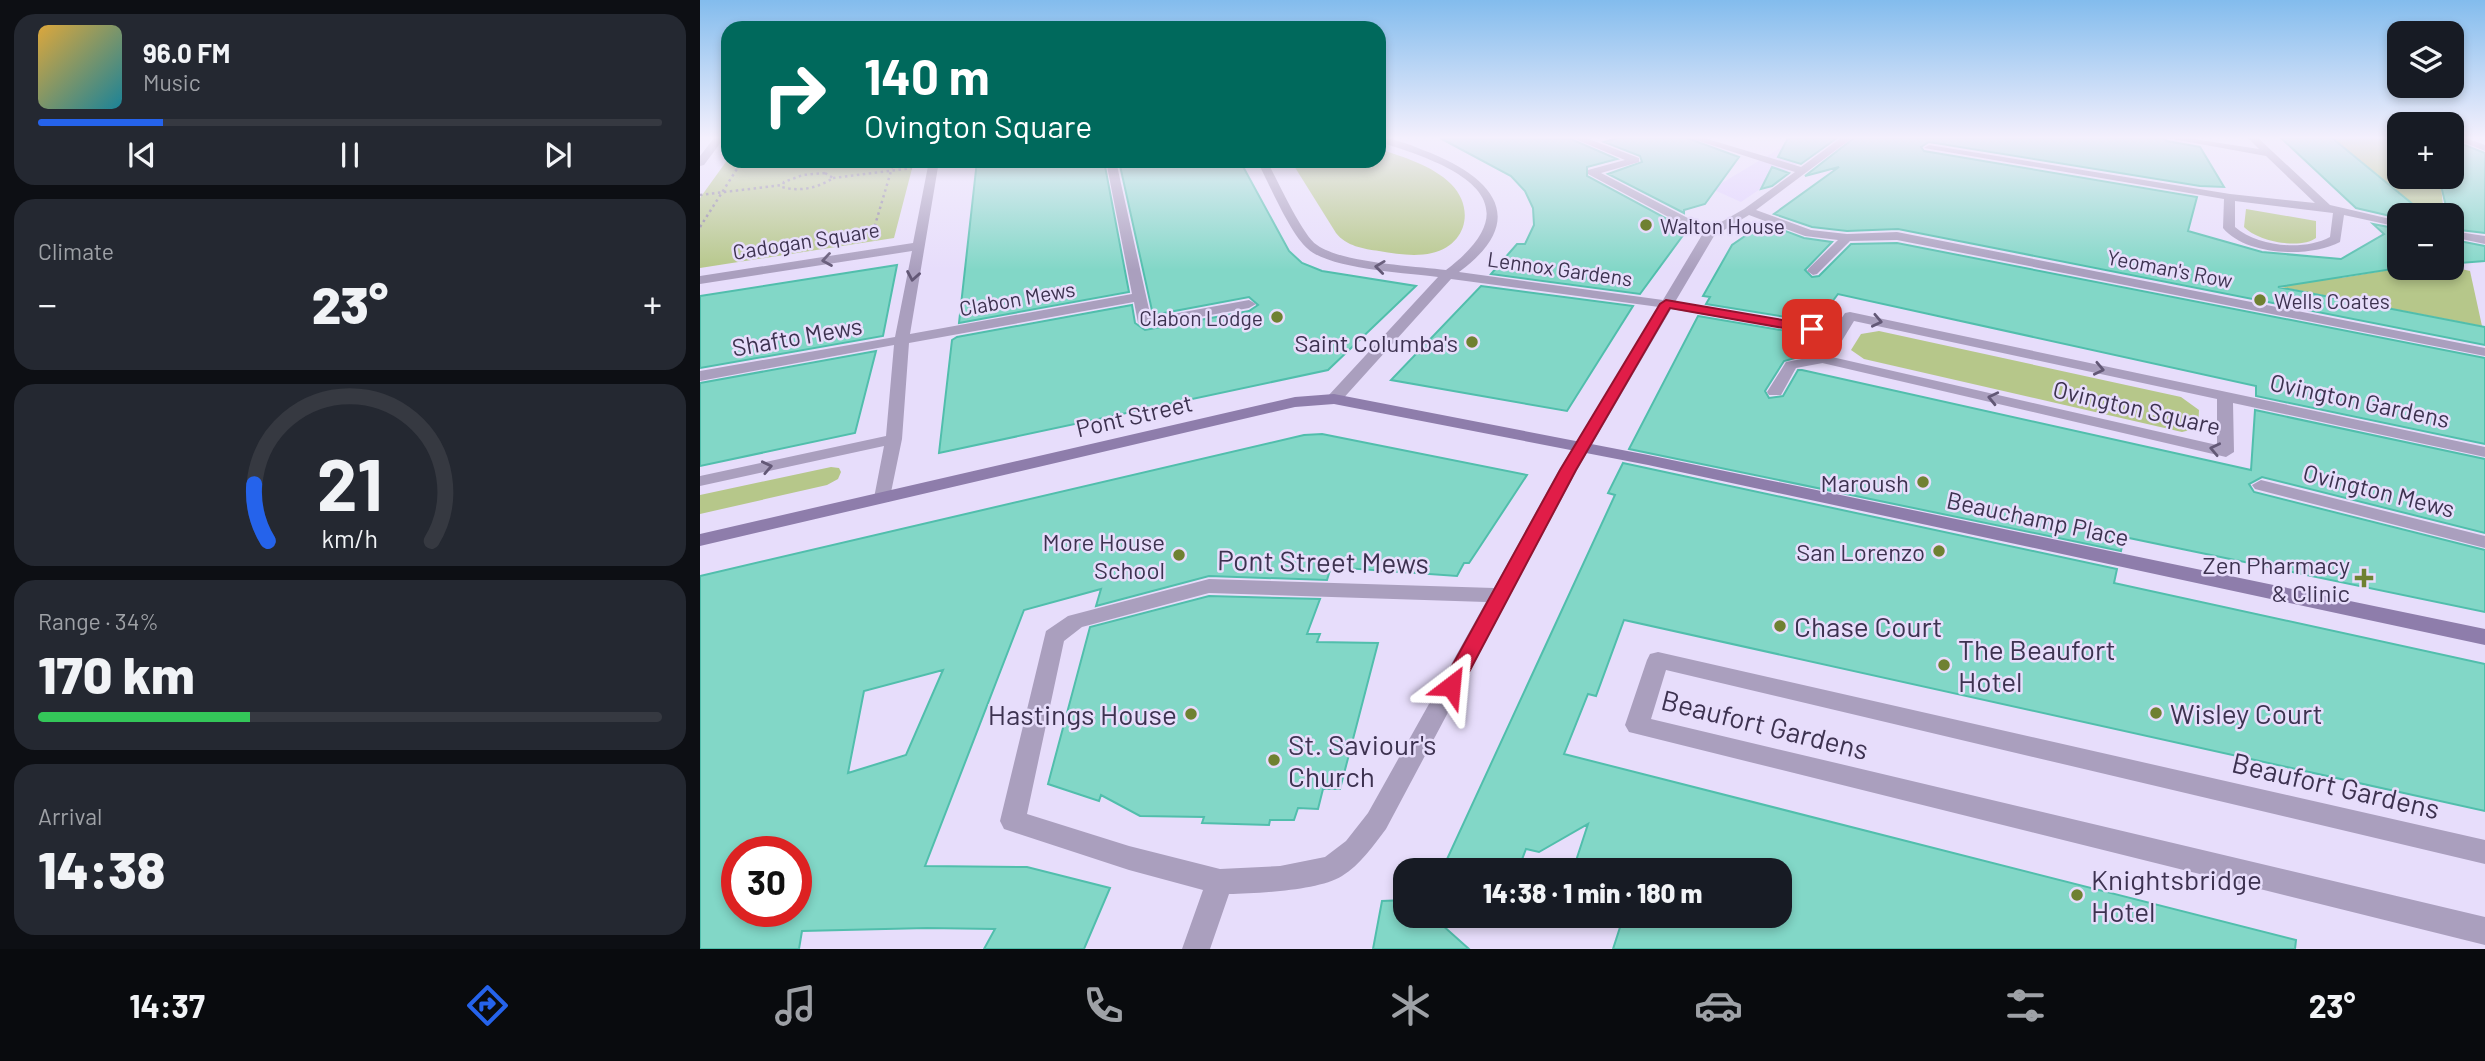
<!DOCTYPE html>
<html lang="en">
<head>
<meta charset="utf-8">
<style>
	:root { --surface:#171b24; --page:#242831; --text:#f1f3f6; --muted:#9ea1a6; --line:#363941; --accent:#2563eb }
	body { margin:0; font-family:Barlow,sans-serif; background:var(--page); color:var(--text); height:100vh; display:flex; flex-direction:column; font-size:26px; white-space:nowrap }
	* { box-sizing:border-box; margin:0 }
	p { font-size:23px; color:var(--muted) }
	.icon { flex:none; width:38px; height:38px; fill:none; stroke:currentColor; stroke-width:2; stroke-linecap:round; stroke-linejoin:round }
	.map { position:relative; flex:1; overflow:hidden }
	.panel { display:flex; flex-direction:column; gap:14px; padding:14px; background:#0d0f14; width:700px }
	.panel>* { flex:none }
	.hud { position:absolute; left:21px; top:21px; width:665px; height:147px; border-radius:21px; box-shadow:0 4px 10px #0003; background:#00695c; color:#fff; overflow:hidden }
	.controls { position:absolute; left:1687px; top:21px; display:grid; gap:14px }
	.controls a { display:grid; place-items:center; width:77px; height:77px; border-radius:14px; background:var(--surface); box-shadow:0 4px 10px #0003; font-size:35px }
	.speed { position:absolute; left:21px; top:836px; display:flex; gap:14px; font-size:35px; font-weight:700; text-align:center }
	.speed>* { display:grid; place-content:center; width:91px; height:91px; border-radius:50%; background:var(--surface); box-shadow:0 4px 10px #0003; line-height:1 }
	.speed .limit { border:10px solid #d22; background:#fff; color:#111 }
	.pin { position:absolute; display:grid; place-items:center; width:60px; height:60px; color:#fff; margin:-30px; border-radius:14px; box-shadow:0 4px 10px #0006 }
	.me { position:absolute; width:77px; margin:-38px; rotate:29deg; stroke-linejoin:round; filter:drop-shadow(0 0 5px #0008) }
	.turn { display:flex; align-items:center; gap:24px; height:147px; padding:0 28px; font-size:32px }
	.turn .icon { width:91px; height:91px; stroke-width:2.5 }
	.turn b { display:block; font-size:49px; line-height:60px }
	.big { font-size:52px; font-weight:800; line-height:1.1 }
	.panel .card { flex:1; display:flex; flex-direction:column; justify-content:center; gap:10px; min-width:0; padding:0 24px; border-radius:21px; background:var(--page) }
	.panel .dial { align-items:center; gap:0 }
	.dial svg { height:182px; overflow:visible; fill:none; stroke:var(--line); stroke-width:7; stroke-linecap:round; text-anchor:middle }
	.dial text { fill:var(--text); stroke:none }
	.song { display:flex; align-items:center; gap:21px }
	.cover { width:84px; height:84px; border-radius:10px; background:linear-gradient(135deg,hsl(40 70% 55%),hsl(190 70% 35%)) }
	.played { height:7px; border-radius:4px; background:linear-gradient(90deg,var(--accent) 20%,var(--line) 20%) }
	.keys { display:flex; justify-content:space-around; direction:ltr }
	.heat { display:flex; justify-content:space-between; align-items:center; font-size:38px; direction:ltr }
	.charge { height:10px; border-radius:5px; background:linear-gradient(90deg,#34c759 34%,var(--line) 0) }
	.trip { position:absolute; left:693px; top:858px; width:399px; height:70px; border-radius:21px; background:var(--surface); box-shadow:0 4px 10px #0003; font-weight:800; line-height:70px; text-align:center }
	.tab-bar { display:flex; height:112px; justify-content:space-around; align-items:center; background:#090b0e; color:var(--muted) }
	.tab-bar .icon { width:49px; height:49px }
	.tab-bar .current { color:var(--accent) }
	.tab-bar b { font-size:32px; color:var(--text) }
	main { display:flex; flex:1; min-height:0 }
	.map>svg:first-child { display:block }
</style>
</head>
<body>
<main>
<section class="panel">
<div class="card">
<div class="song"><i class="cover"></i><div><b>96.0 FM</b><p>Music</p></div></div>
<div class="played"></div>
<div class="keys"><svg class="icon" aria-label="previous" viewBox="0 0 24 24"><path d="M18 5L8 12l10 7zM5 5v14"/></svg><svg class="icon" aria-label="pause" viewBox="0 0 24 24"><path d="M8 5v14M16 5v14"/></svg><svg class="icon" aria-label="next" viewBox="0 0 24 24"><path d="M6 5l10 7-10 7zM19 5v14"/></svg></div>
</div>
<div class="card"><p>Climate</p>
<div class="heat"><a>−</a><b class="big">23°</b><a>+</a></div>
</div>
<div class="card dial"><svg viewBox="0 0 100 80">
<path d="M14 69A42 42 0 1 1 86 69"/>
<path d="M14 69A42 42 0 0 1 8 44" stroke="#2563eb"/>
<text x="50" y="56" font-size="32" font-weight="700">21</text>
<text x="50" y="72" font-size="11">km/h</text>
</svg></div>
<div class="card"><p>Range · 34%</p><b class="big">170 km</b><div class="charge"></div></div>
<div class="card"><p>Arrival</p><b class="big">14:38</b></div>
</section>
<div class="map">
<svg width="1785" height="949" viewBox="0 0 1785 949">
	<rect width="100%" height="100%" fill="#e7ddfb"/>
	<path fill="#decefe" d="M1097,138H1135L1041,202L1012,189Z"/>
	<path fill="#b6c78a" d="M1628,138H1690L1699,141V177H1740L1744,215H1714L1650,153Z
		M679,149C703,157 732,165 751,184C775,208 767,245 732,253C715,257 697,254 679,251C664,249 646,246 636,233L591,161H679Z
		M28,159V161H214L194,238L0,268V198Z
		M1546,209L1616,221V238C1600,250 1557,241 1544,227Z
		M1752,267L1770,271L1782,326L1544,280L1564,268L1641,278L1700,268Z
		M1179,331L1481,397L1499,410L1498,428L1482,432L1164,359L1151,350L1161,334Z
		M131,467L139,468L141,472L138,479L127,485L0,514V495Z"/>
	<path fill="#82d7c7" stroke="#51beac" stroke-width="2" fill-rule="evenodd" d="M740,138L871,139L917,159L887,167V176L984,228V234L940,294L791,274L817,244H825L834,225L833,208L825,191L811,176Z
		M918,138H987L1039,157L1005,204L984,210V213L908,174L942,162L940,156L904,142Z
		M1088,138H1137L1101,164L1078,157Z
		M1154,138H1464L1467,141L1500,147L1524,187L1500,186L1229,142L1221,147L1224,151L1497,197L1488,231L1562,252L1641,259L1684,234L1673,224L1699,229V268L1578,287L1785,327V345L1198,229L1147,231L1112,227L1074,214L1139,167L1105,176Z
		M1581,138H1632L1726,215H1699V218L1656,208Z
		M1752,140L1785,153V233L1752,229V215H1748L1739,177H1752Z
		M277,161H404L429,292L259,323Z
		M419,161H540L589,251L602,263L622,271L716,286L628,370L239,453L252,340L257,337L432,305L435,323L445,330L549,311L558,305L549,297L453,315Z
		M1072,167L1089,173L1072,186L1061,189Z
		M1064,223L1104,238L1132,242L1105,270L1112,277L1119,276L1151,244L1197,243L1785,358V444L1556,396V386L1138,294L1117,322L1006,304L1010,297L1003,296L1032,245Z
		M1754,240L1785,246V261L1760,263Z
		M197,265L183,336L0,368V296Z
		M781,286L933,306L867,411L691,380Z
		M998,316L1110,335L1099,357L1084,361L1065,391L1069,398L1083,396L1098,370H1102L1551,470L1555,410L1785,459V533L1562,477L1549,484L1554,492L1785,550V612L1424,537L1421,551L929,449Z
		M176,351L155,433L0,466V383Z
		M622,434L827,475L779,548L769,563H764L757,576L631,567L627,580L509,576L396,606L401,589L324,610L225,866L327,867L410,888L384,949H284L295,929L227,928L102,931L99,949H0V576L604,435ZM243,670L206,755L148,773L164,691ZM37,852H96V912H37Z
		M923,463L1417,569L1414,583L1785,664V811L924,620L896,696L888,694L864,754L1596,940L1595,949H913L924,915H1080V870H873L888,824L839,852L826,849L818,870H742L915,495L908,493Z
		M509,596L620,599L607,634H620L617,642L678,643L640,789H623L618,809L598,808L594,820H570L569,825L502,823L504,817L440,816L401,795L399,801L348,784L390,627Z
		M705,900V915H731L769,949H673L682,901Z
		M754,915H801L797,926Z"/>
	<g fill="none" stroke-linecap="round" stroke-linejoin="round">
		<path stroke="#8a7f9d" stroke-width="2.5" stroke-dasharray="2.5 3.5" stroke-linecap="butt" d="M125,173L133,178C118,188 100,192 82,187L84,182L103,175Z
			M133,178L212,168
			M0,195L82,185
			M0,227L42,161
			M173,232L194,161"/>
		<path fill="#aa9fbe" fill-rule="evenodd" d="M1123,355L1130,359L1128,362L1096,368L1081,395H1069L1067,392L1086,362Z"/>
		<path fill="#aa9fbe" fill-rule="evenodd" d="M14,138H24L4,165L0,166V156Z
			M679,138C696,138 715,147 731,153C796,180 828,221 759,272L963,300L1002,235L888,174V170L925,160L873,138H886L939,158V162L901,173L1009,229L1044,209L1095,172L990,138H1004L1101,167L1141,138H1152L1056,210L1111,230L1147,234L1197,232L1785,348V356L1197,240L1150,241L1117,274L1113,275L1107,271L1109,268L1138,240L1105,236L1049,215L1014,236L975,302L1135,328L1145,313L1150,312L1785,447V457L1533,403L1534,452L1526,457L1118,362L1116,359L1130,336L971,309L877,470L686,829C673,846 660,865 642,876C618,891 557,893 529,894L510,949H482L503,890L429,870L313,832L304,829L300,821L346,631L368,616L509,579L794,588L859,470L959,307L751,279L640,402H628L626,399L628,396L738,277C707,273 630,269 608,249C590,234 569,183 557,161H567C577,179 602,235 617,245C642,263 714,266 746,270C841,198 749,163 679,142ZM1154,321L1517,399V445L1132,357ZM509,593L786,602L668,813L646,841L625,857L580,866L520,869L429,846L327,814L364,641L382,627Z
			M1467,138H1487L1559,149L1548,138H1558L1630,205L1699,221V227L1644,215L1640,242C1610,258 1546,256 1523,228L1524,199L1224,148L1229,145L1530,194L1615,203L1566,156ZM1535,201L1633,213L1630,237C1604,251 1558,247 1535,227Z
			M1753,138H1766L1785,145V151Z
			M229,161H239L210,334L432,294L406,161H416L451,318L549,300L556,304L549,308L445,327L438,323L434,302L209,343L202,439L189,502H177L174,498L184,446L0,486V476L186,436L194,345L0,381V371L195,337L212,251L0,284V276L213,243Z
			M1752,231L1785,236V244L1752,237Z
			M1561,480L1785,536V548L1555,489L1552,485Z
			M958,652L1785,840V864L966,670L951,719L1785,917V945L929,732L925,725L947,660L950,654Z"/>
		<path fill="#8e7dab" fill-rule="evenodd" d="M634,394L948,455L1785,629V645L948,465L634,404L595,407L0,546V534L595,397Z"/>
	</g>
	<defs><path id="oneway-chevron" d="M-2-3.5L2.5 0L-2 3.5" fill="none" stroke-width="1.6" stroke-linecap="round" stroke-linejoin="round" transform="scale(1.75)"/></defs>
	<g stroke="#635876">
		<use href="#oneway-chevron" transform="translate(127 260) rotate(171)"/>
		<use href="#oneway-chevron" transform="translate(680 267) rotate(-173)"/>
		<use href="#oneway-chevron" transform="translate(213 276) rotate(100)"/>
		<use href="#oneway-chevron" transform="translate(1177 321) rotate(12)"/>
		<use href="#oneway-chevron" transform="translate(1399 369) rotate(12)"/>
		<use href="#oneway-chevron" transform="translate(1293 398) rotate(-167)"/>
		<use href="#oneway-chevron" transform="translate(1515 449) rotate(-168)"/>
		<use href="#oneway-chevron" transform="translate(67 467) rotate(-12)"/>
	</g>
	<linearGradient id="sky" x2="0" y2="1"><stop stop-color="#83bced"/><stop offset="0.51" stop-color="#f4f0fd"/><stop offset="1" stop-color="#f4f0fd" stop-opacity="0"/></linearGradient>
	<rect width="1785" height="270" fill="url(#sky)"/>
	<path fill="#e11d48" stroke="#92132f" stroke-width="2" d="M966,300L1112,325L1119,329L1112,333L970,308L876,470L759,691L751,694L744,691L741,686L860,470L960,304Z"/>
	<g fill="#6f8131" stroke="#e7ddfb" stroke-width="2.5">
		<circle cx="946" cy="225" r="7"/>
		<circle cx="1560" cy="300" r="7"/>
		<circle cx="577" cy="317" r="7"/>
		<circle cx="772" cy="342" r="7"/>
		<circle cx="1223" cy="482" r="7"/>
		<circle cx="1239" cy="551" r="7"/>
		<circle cx="479" cy="555" r="7"/>
		<path d="M1660.5 567.5h7v7h7v7h-7v7h-7v-7h-7v-7h7z"/>
		<circle cx="1080" cy="626" r="7"/>
		<circle cx="1244" cy="665" r="7"/>
		<circle cx="1456" cy="713" r="7"/>
		<circle cx="491" cy="714" r="7"/>
		<circle cx="574" cy="760" r="7"/>
		<circle cx="1377" cy="895" r="7"/>
	</g>
	<g text-anchor="middle" dominant-baseline="central" stroke-width="5" stroke-linejoin="round" paint-order="stroke">
		<g font-size="21" fill="#3d3250" stroke="#e7ddfb" text-anchor="start">
			<text x="960" y="225">Walton House</text>
			<text x="1574" y="300">Wells Coates</text>
			<text x="563" y="317" text-anchor="end">Clabon Lodge</text>
		</g>
		<g font-size="21" fill="#3d3250" stroke="#e7ddfb">
			<text transform="translate(106 240) rotate(-9)">Cadogan Square</text>
			<text transform="translate(860 268) rotate(8)">Lennox Gardens</text>
			<text transform="translate(1470 268) rotate(11)">Yeoman's Row</text>
			<text transform="translate(317 298) rotate(-10)">Clabon Mews</text>
		</g>
		<g font-size="24" fill="#3d3250" stroke="#e7ddfb">
			<text transform="translate(97 336) rotate(-10)">Shafto Mews</text>
			<text transform="translate(1660 400) rotate(12)">Ovington Gardens</text>
			<text transform="translate(1437 407) rotate(13)">Ovington Square</text>
			<text transform="translate(434 415) rotate(-13)">Pont Street</text>
			<text transform="translate(1679 490) rotate(14)">Ovington Mews</text>
			<text transform="translate(1338 518) rotate(12)">Beauchamp Place</text>
		</g>
		<g font-size="24" fill="#3d3250" stroke="#e7ddfb" text-anchor="end">
			<text x="758" y="342">Saint Columba's</text>
			<text x="1209" y="482">Maroush</text>
			<text x="465" y="541">More House<tspan x="465" dy="28">School</tspan></text>
			<text x="1225" y="551">San Lorenzo</text>
			<text x="1650" y="564">Zen Pharmacy<tspan x="1650" dy="28">&amp; Clinic</tspan></text>
		</g>
		<g font-size="28" fill="#3d3250" stroke="#e7ddfb">
			<text transform="translate(623 561) rotate(1)">Pont Street Mews</text>
			<text transform="translate(1065 724) rotate(14)">Beaufort Gardens</text>
			<text transform="translate(1636 785) rotate(13)">Beaufort Gardens</text>
		</g>
		<g font-size="28" fill="#3d3250" stroke="#e7ddfb" text-anchor="start">
			<text x="1094" y="626">Chase Court</text>
			<text x="1258" y="649">The Beaufort<tspan x="1258" dy="32">Hotel</tspan></text>
			<text x="1470" y="713">Wisley Court</text>
			<text x="477" y="714" text-anchor="end">Hastings House</text>
			<text x="588" y="744">St. Saviour's<tspan x="588" dy="32">Church</tspan></text>
			<text x="1391" y="879">Knightsbridge<tspan x="1391" dy="32">Hotel</tspan></text>
		</g>
	</g>
</svg>
<div class="controls">
<a><svg class="icon" aria-label="layers" viewBox="0 0 24 24"><path d="M12 4l9 5-9 5-9-5zM3 14l9 5 9-5"/></svg></a>
<a>+</a>
<a>−</a>
</div>
<div class="speed"><div class="limit">30</div></div>
<div class="pin" style="left:1112px;top:329px;background:#d93025"><svg class="icon" aria-label="arrive" viewBox="0 0 24 24"><path d="M6 21V4h12l-3 4 3 4H6"/></svg></div>
<svg class="me" style="left:751px;top:686px" viewBox="-20 -20 40 40"><path d="M0-17L14 15 0 8-14 15z" fill="#e11d48" stroke="#fff" stroke-width="4"/></svg>
<div class="trip">14:38 · 1 min · 180 m</div>
<div class="hud">
<div class="turn"><svg class="icon" aria-label="right" viewBox="0 0 24 24"><path d="M7 20v-9h11M14 6l5 5-5 5"/></svg><div><b>140 m</b>Ovington Square</div></div>
</div>
</div>
</main>
<nav class="tab-bar">
<b>14:37</b>
<svg class="icon current" aria-label="directions" viewBox="0 0 24 24"><path d="M12 3l9 9-9 9-9-9zM9 14v-3h6M13 9l2 2-2 2"/></svg>
<svg class="icon" aria-label="music" viewBox="0 0 24 24"><path d="M9 18V5l10-2v13"/><circle cx="6" cy="18" r="3"/><circle cx="16" cy="16" r="3"/></svg>
<svg class="icon" aria-label="phone" viewBox="0 0 24 24"><path d="M5 4h4l2 5-3 2q2 4 5 5l2-3 5 2v4C11 20 4 13 5 4z"/></svg>
<svg class="icon" aria-label="climate" viewBox="0 0 24 24"><path d="M12 3v18M4 7l16 10M4 17L20 7"/></svg>
<svg class="icon" aria-label="car" viewBox="0 0 24 24"><path d="M5 17H2v-5l4-1 3-4h7l3 4 3 1v5h-3M9 17h6M6 11h13"/><circle cx="7" cy="17" r="2"/><circle cx="17" cy="17" r="2"/></svg>
<svg class="icon" aria-label="filters" viewBox="0 0 24 24"><path d="M4 7h16M4 17h16"/><circle cx="9" cy="7" r="2"/><circle cx="15" cy="17" r="2"/></svg>
<b>23°</b>
</nav>
</body>
</html>
